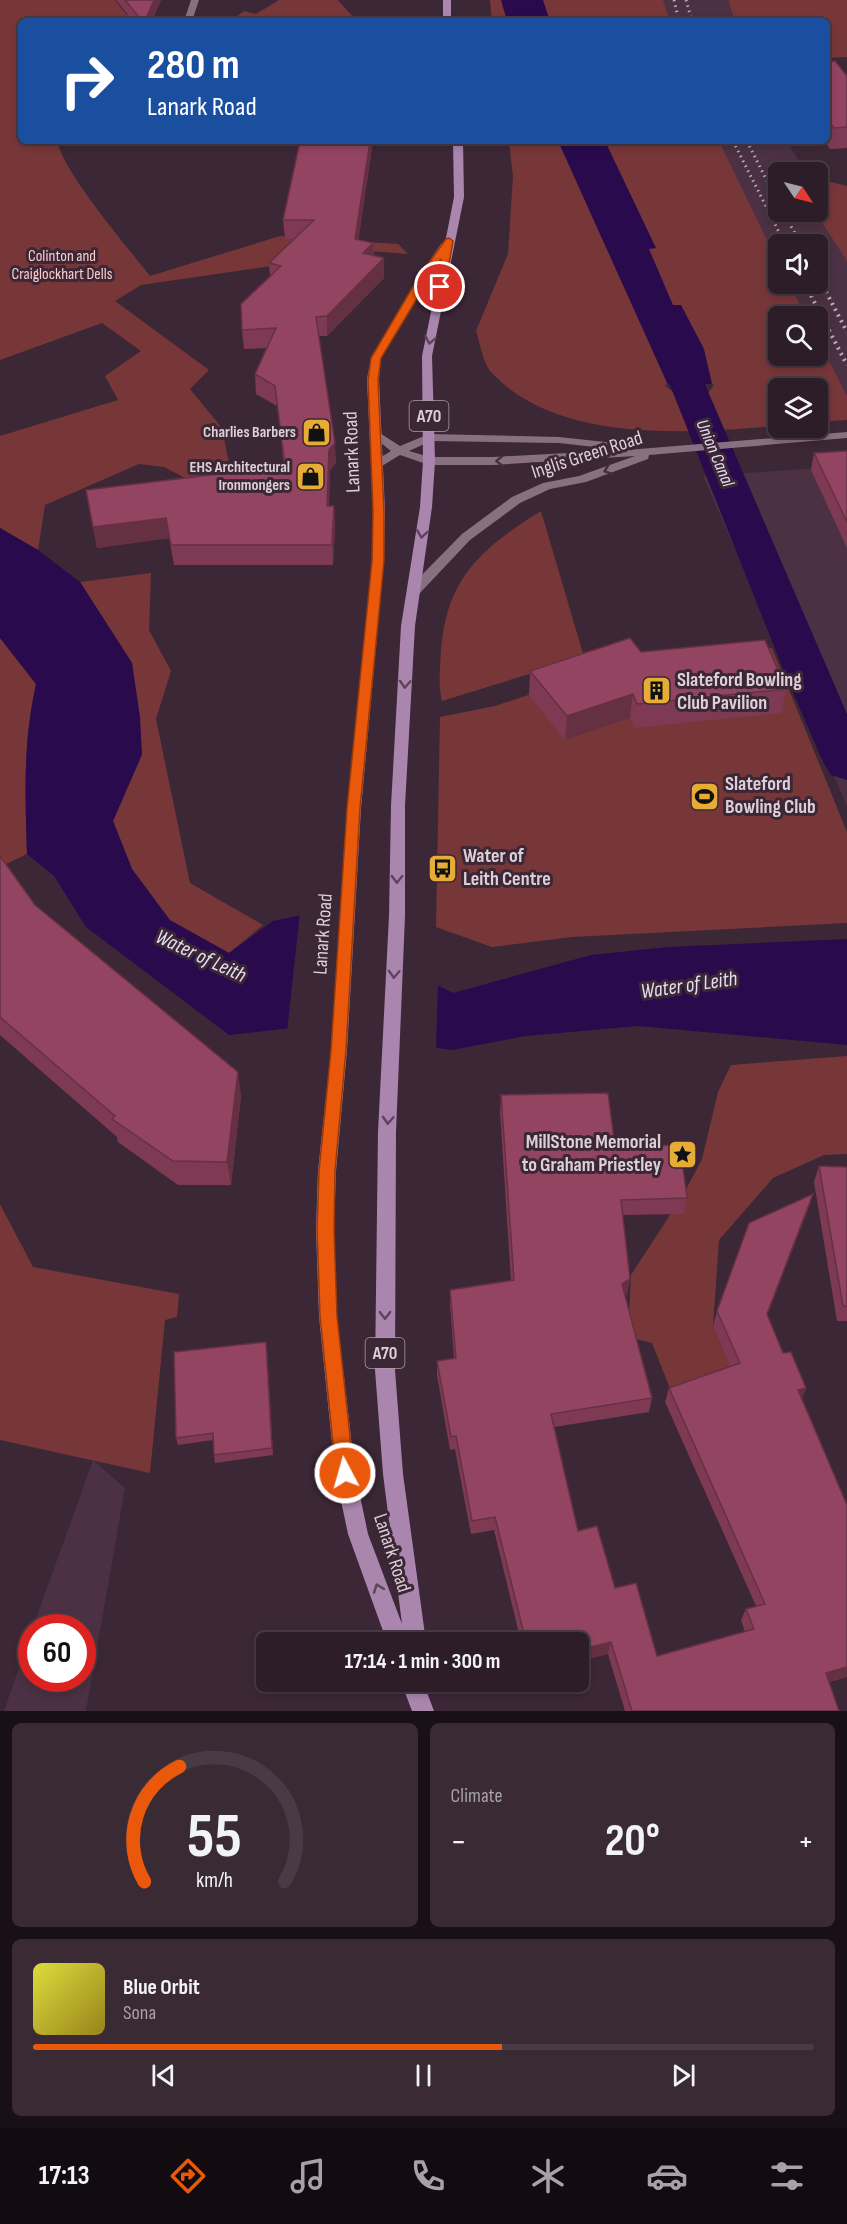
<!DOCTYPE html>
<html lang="en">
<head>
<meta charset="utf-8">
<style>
	:root { --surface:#2d1d28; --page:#392a34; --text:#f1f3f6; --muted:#a7a2a8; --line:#483b45; --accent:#ea580c }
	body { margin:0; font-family:"Sofia Sans Condensed",sans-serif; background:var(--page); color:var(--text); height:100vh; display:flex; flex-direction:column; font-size:22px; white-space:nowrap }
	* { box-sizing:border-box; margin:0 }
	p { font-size:20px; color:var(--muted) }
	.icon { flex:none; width:33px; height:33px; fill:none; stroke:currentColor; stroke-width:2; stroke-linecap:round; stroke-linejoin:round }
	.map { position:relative; height:1711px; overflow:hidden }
	.panel { display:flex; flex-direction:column; gap:12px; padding:12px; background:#191016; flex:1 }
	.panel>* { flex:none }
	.top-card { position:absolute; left:18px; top:18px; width:812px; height:126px; border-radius:9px; box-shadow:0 3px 9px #0003,0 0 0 2px var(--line); background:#1a4fa0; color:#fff; overflow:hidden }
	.needle { width:39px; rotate:125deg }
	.buttons { position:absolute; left:768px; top:162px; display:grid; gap:12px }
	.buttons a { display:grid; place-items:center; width:60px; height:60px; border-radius:9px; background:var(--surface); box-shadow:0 3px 9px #0003,0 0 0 2px var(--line); font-size:30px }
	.speed { position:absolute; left:18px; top:1614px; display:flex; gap:12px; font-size:30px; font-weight:700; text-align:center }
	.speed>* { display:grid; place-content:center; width:78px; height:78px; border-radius:50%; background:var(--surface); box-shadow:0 3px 9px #0003,0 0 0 2px var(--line); line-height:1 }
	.speed .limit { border:9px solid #d22; background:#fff; color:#111 }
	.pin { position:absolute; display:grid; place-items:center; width:51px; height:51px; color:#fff; margin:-26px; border:3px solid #fff; border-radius:50%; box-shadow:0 2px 6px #0007 }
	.me { position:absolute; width:66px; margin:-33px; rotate:354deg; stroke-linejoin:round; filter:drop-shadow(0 0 4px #0008) }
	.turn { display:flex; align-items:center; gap:21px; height:126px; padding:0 30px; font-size:27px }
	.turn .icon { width:78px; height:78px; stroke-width:2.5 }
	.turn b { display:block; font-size:42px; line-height:51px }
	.big { font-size:45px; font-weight:700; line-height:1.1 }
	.panel .card { flex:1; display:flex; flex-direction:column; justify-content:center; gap:9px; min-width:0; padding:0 21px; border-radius:9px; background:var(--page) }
	.panel .dial { align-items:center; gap:0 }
	.dial svg { height:156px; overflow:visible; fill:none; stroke:var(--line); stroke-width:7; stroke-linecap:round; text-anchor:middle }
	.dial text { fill:var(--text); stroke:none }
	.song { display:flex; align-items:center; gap:18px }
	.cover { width:72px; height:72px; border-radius:9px; background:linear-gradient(135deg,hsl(60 70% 55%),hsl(50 70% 35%)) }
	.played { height:6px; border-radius:3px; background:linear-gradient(90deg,var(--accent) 60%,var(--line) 60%) }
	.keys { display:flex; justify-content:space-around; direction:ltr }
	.heat { display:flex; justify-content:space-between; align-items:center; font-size:33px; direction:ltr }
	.panel .tiles { flex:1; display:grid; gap:12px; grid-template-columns:1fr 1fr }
	.card:last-child { grid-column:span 2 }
	.trip { position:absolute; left:256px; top:1632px; width:333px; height:60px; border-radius:9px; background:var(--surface); box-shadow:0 3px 9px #0003,0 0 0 2px var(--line); font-weight:700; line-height:60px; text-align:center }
	.menu { display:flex; height:96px; justify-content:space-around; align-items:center; background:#120c10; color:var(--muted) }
	.menu .icon { width:42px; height:42px }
	.menu .on { color:var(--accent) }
	.menu b { font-size:27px; color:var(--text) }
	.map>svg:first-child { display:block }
</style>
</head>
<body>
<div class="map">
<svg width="847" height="1711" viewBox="0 0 847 1711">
	<rect width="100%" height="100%" fill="#3c2736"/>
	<path fill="#4b3143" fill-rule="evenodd" d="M576,0H728L735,21H582Z
		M627,141H787L805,172H778V212H818L847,233V410L770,349ZM778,244H818V284H778ZM778,316H818V356H778Z
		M847,466V806L703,476Z
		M93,1460L125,1488L86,1711H4L31,1633L32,1678H82V1628L33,1627Z"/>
	<path fill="#773739" d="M0,0H115L127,15L147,12L145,18H127L125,21H21V141H57C65,175 126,245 150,276L280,236L398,244L408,254L317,247L271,266L141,285L115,301L209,370L190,389L222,428L231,474L189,480L164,467L139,464L45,505L38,550L0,528V436L118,400L105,376L141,351L102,323L0,360Z
		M279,0H338L353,17L365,16L367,19L366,21L232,20L244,11L256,14Z
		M490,0H663L670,21H492Z
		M728,0H847V57L827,58L826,21H735Z
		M509,141H719L778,263V284H789L806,316H778V356H818V339L847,396V420L818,422V388H778V426C691,433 558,444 492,373C483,364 480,343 476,331L508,254L513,176Z
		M818,179L847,186V261L815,212H818Z
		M541,511L584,657L442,701C438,684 440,668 441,650C447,577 482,548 541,511Z
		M151,573L149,630L171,671L156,719L190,883L263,925L229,953L169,920L132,869L113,821L142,755L132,663L80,582Z
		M0,638L36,684C23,744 25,793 27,854L0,867Z
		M772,648L847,832V923L572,937L492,947L436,927L440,717L495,706L627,662Z
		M847,1056V1154L824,1155L773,1178L719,1240L713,1326L735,1377L671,1391L652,1343L628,1337L631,1275L683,1195L702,1159L718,1092L731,1065Z
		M0,1204L33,1267L179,1294L177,1317L165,1320L150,1473L0,1440Z"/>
	<path fill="#290b4d" d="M501,0H543L550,21H507Z
		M558,141H605L656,248L649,249L673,305H681L704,349L712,384L696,406L668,385Z
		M0,528L38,550L80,582L132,663L140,717L142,754L113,821L132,869L170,920L229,953L273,921L301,915L453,993L591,955L668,947L847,939V1045L638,1026L526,1036L452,1050L300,1027L229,1035L86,927L54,876L27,854C25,793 23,744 36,684L0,638Z"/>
	<path fill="#3c2736" d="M712,384L714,385L696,409L664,385Z
		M300,912L438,982L436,1051L300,1030L287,1032Z"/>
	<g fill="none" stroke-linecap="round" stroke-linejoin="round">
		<path fill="#290b4d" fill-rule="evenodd" d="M671,335L683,338L688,345L847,714V780L831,775L824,764L787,679L654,345L659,338Z"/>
		<path fill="#887080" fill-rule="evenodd" d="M191,0H199L192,21H184Z
			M375,430L400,446L429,434L559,437L624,444L630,447L627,450L847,432V438L649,455L648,459L586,482L550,489L520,503L470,540L419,594L414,595L408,591L409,588L462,534L512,497L543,483L579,476L635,456L493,465H429L400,455L377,469L373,468V462L391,451L371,435L369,433ZM431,441L559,443L622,450L493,457H430L409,451Z"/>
		<path fill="#aa86af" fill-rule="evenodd" d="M443,0H451V21H443Z
			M453,141H463L464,197L432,356L435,461L432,507L415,626L405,806V916L396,1132L395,1370L403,1474L426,1642H387L348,1534L335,1472L319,1316L316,1229L318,1171L331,1050L347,808L372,561L373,512L367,379L371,358L418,278L441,244L445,243L454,197ZM442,258L422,356L423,461L420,507L401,626L391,806L389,916L378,1132L375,1370L383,1474L402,1624L368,1534L355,1472L337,1316L334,1229L336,1171L347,1050L361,808L384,561L385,512L379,379L381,358Z
			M401,1682H423L434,1711H412Z"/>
		<path stroke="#bbacb6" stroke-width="3" stroke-dasharray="1.5 4" stroke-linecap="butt" d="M674,0L679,21
			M686,0L692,21
			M733,141L785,244
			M747,141L778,203
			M783,212L801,244
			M818,276L821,281"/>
		<path stroke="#bbacb6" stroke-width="4" stroke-dasharray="2 4.5" stroke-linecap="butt" d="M820,280L847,332
			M805,284L847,365"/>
	</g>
	<path fill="#7e3a53" d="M116,0H161L152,21H133Z
		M826,62L847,76V148L830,149L824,141H826Z
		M300,141H373L358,240L373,243L374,256L384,258V278L327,336H319L336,463L330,470L329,506H334L335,527L333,565H174L169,538L97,548L86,490L284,466L277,406L256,394L255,374L266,348L244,349L242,330L270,277L269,263L294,239H285L283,220Z
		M847,451V548L811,470L814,453Z
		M641,652L786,689L781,713L634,728L630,718L565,740L529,695L530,671Z
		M0,856L35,905L241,1096L231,1185H178L118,1142L117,1137L0,1035Z
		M501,1095L614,1139L626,1146L687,1198L684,1214L622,1215L630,1279L627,1294L625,1296L652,1398L649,1412L554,1427L578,1531L657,1656L745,1632L741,1620L746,1609L756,1606L665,1402L669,1388L730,1366L713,1326L717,1311L813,1194L767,1315L783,1353L806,1388L802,1398L847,1505V1677L829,1682L839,1711H625L608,1654L579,1661V1642H521L494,1530L471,1534L455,1449L450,1450L437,1375V1361L454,1358L450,1305V1290L511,1280L500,1112Z
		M819,1166L847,1167V1321H837L814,1182Z
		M267,1349L273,1455L215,1463L214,1455L213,1440L178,1445L176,1438Z"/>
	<path fill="#663043" d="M154,0H161L152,21H145Z
		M370,141H373L356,258L355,239Z
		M373,243L374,262L363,253Z
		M384,258V278L327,336V316Z
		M335,443L336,463L330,470L328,527L327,506L329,450Z
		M334,506L335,527L333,565L332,545Z
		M166,518L169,538L97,548L93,527Z
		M633,694L630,718L565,740L567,716Z
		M238,1072L241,1096L231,1185L227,1162Z
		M813,1194L808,1210L762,1329L767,1314Z
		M630,1279L627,1294L619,1299L622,1284Z
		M266,1342L267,1349L273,1455L272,1448Z
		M806,1388L800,1402L798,1390Z
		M611,1642L608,1654L579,1661V1650Z
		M847,1667V1677L819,1684L826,1673Z"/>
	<path fill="#924460" stroke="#663043" stroke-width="1.5" d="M125,0H154L145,21H142Z
		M835,61L847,76V127L834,128L826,118V62Z
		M300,141H370L355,239L373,243L363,253L384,258L327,316L316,317L335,443L329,450L327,506H334L332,545H171L166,518L93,527L86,490L285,466L275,386L255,374L276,328L242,330L241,304L281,266L269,263L314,220H283Z
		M847,451V522L814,453Z
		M630,638L641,652L765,640L786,689L637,704L633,694L567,716L530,671Z
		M0,856L35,905L238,1072L227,1162L173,1161L112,1119L115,1116L0,1017Z
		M608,1093L614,1139H625L626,1146L680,1145L687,1198L621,1200L630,1279L622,1284L652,1398L551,1414L578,1531L597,1526L615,1588L636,1583L657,1656L754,1629L746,1609L765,1604L669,1388L740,1363L717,1311L749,1223L813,1194L767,1314L783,1353L791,1352L806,1388L798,1390L847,1505V1667L826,1673L839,1711H632L611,1642L579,1650V1642H526L495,1517L472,1521L456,1436L451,1437L437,1361L456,1358L450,1290L514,1280L501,1095Z
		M819,1166L847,1167V1306H843Z
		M266,1342L272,1448L214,1455L213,1433L176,1438L174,1352Z"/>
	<defs><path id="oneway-chevron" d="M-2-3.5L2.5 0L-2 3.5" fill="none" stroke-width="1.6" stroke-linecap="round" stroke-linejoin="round" transform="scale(1.5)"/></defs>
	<g stroke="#5d445a">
		<use href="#oneway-chevron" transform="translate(430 340) rotate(101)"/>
		<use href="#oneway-chevron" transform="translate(422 534) rotate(98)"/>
		<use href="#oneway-chevron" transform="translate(405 684) rotate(93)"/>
		<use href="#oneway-chevron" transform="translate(397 879) rotate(91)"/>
		<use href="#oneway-chevron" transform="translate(394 974) rotate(92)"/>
		<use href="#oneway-chevron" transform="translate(388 1120) rotate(93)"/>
		<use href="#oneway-chevron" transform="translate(385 1315) rotate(90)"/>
		<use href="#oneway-chevron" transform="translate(378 1588) rotate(-110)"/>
	</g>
	<g stroke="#442e3d">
		<use href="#oneway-chevron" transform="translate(500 461) rotate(178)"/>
		<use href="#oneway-chevron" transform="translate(608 470) rotate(160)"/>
	</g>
	<path fill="#ea580c" stroke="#983908" stroke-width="1.5" d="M449,238L453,241L445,287L440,290L435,287L441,259L381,358L378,380L384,512V561L360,808L346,1050L335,1171L334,1229L337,1316L354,1473L351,1479L345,1482L338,1479L336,1473L320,1316L317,1229L319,1171L331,1050L347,808L372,561L373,512L368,380L371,358L418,278L446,239Z"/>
	<defs>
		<symbol id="shop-square" viewBox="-11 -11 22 22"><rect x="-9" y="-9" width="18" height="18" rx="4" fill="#e6ac36" stroke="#3c2736"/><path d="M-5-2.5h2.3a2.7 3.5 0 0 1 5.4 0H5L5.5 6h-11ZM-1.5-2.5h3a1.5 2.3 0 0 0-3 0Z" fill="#111"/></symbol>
		<symbol id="building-square" viewBox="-11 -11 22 22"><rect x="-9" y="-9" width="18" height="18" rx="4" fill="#e6ac36" stroke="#3c2736"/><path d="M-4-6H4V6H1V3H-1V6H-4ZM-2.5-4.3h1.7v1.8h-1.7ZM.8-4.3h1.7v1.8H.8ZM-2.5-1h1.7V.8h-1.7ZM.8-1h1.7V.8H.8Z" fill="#111"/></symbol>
		<symbol id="stadium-square" viewBox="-11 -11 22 22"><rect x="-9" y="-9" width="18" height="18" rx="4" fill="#e6ac36" stroke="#3c2736"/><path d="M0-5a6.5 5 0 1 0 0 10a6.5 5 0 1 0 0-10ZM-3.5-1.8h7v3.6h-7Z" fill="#111"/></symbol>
		<symbol id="bus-square" viewBox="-11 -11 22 22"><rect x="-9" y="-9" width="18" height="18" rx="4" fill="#e6ac36" stroke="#3c2736"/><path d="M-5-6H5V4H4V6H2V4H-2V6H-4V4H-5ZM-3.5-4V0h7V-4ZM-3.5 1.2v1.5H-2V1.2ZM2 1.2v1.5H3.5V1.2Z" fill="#111"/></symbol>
		<symbol id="sight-square" viewBox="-11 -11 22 22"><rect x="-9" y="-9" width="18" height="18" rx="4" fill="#e6ac36" stroke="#3c2736"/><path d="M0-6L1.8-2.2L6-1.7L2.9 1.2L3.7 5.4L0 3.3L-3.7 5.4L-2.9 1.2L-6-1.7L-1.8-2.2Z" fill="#111"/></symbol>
	</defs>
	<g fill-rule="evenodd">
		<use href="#shop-square" x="300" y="416" width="33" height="33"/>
		<use href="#shop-square" x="294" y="460" width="33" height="33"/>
		<use href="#building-square" x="640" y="674" width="33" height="33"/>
		<use href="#stadium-square" x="688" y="780" width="33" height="33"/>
		<use href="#bus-square" x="426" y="852" width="33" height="33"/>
		<use href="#sight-square" x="666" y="1138" width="33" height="33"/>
	</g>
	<g text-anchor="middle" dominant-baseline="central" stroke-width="6" stroke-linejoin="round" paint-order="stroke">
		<g font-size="16" fill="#fccbc9" stroke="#3c2736">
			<text x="62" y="256">Colinton and<tspan x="62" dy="18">Craiglockhart Dells</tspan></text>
		</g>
		<g font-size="16" font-weight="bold" fill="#dccfd7" stroke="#3c2736" text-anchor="end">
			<text x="296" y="432">Charlies Barbers</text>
			<text x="290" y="467">EHS Architectural<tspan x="290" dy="18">Ironmongers</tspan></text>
		</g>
		<g fill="#3c2736" stroke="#ac9da7" stroke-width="1.5">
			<rect x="409.5" y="401" width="39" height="30" rx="4.5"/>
			<rect x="365.5" y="1338" width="39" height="30" rx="4.5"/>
		</g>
		<g font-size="18" font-weight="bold" fill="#dccfd7">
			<text x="429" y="416">A70</text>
			<text x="385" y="1353">A70</text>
		</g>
		<g font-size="18" font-style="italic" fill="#e4def3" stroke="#3c2736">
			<text transform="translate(715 453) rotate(67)">Union Canal</text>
		</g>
		<g font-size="20" fill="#dccfd7" stroke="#3c2736">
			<text transform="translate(352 452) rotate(-92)">Lanark Road</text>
			<text transform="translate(587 455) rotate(-18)">Inglis Green Road</text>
			<text transform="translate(323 934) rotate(-86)">Lanark Road</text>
			<text transform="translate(392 1553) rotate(72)">Lanark Road</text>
		</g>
		<g font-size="20" font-weight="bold" fill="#dccfd7" stroke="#3c2736" text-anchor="start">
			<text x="677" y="680">Slateford Bowling<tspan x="677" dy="23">Club Pavilion</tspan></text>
			<text x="725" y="784">Slateford<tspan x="725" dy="23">Bowling Club</tspan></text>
			<text x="463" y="856">Water of<tspan x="463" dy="23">Leith Centre</tspan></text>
			<text x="661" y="1142" text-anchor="end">MillStone Memorial<tspan x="661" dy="23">to Graham Priestley</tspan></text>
		</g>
		<g font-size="21" font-style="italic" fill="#e4def3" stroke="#3c2736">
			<text transform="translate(201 956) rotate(25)">Water of Leith</text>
			<text transform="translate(689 985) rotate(-8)">Water of Leith</text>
		</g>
	</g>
</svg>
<div class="buttons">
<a><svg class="needle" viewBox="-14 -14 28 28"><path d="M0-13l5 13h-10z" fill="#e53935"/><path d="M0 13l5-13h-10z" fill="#a7a2a8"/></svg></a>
<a><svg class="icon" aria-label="sound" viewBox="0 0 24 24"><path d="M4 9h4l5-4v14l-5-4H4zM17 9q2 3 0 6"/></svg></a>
<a><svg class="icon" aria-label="search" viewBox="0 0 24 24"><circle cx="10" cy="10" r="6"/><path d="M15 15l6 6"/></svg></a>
<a><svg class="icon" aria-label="layers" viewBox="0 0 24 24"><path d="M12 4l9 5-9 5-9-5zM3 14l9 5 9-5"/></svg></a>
</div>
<div class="speed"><div class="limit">60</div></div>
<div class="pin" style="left:440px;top:287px;background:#d93025"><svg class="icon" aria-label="arrive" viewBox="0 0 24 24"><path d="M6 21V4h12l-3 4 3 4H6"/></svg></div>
<svg class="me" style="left:345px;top:1473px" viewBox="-20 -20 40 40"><circle r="17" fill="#ea580c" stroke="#fff" stroke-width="3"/><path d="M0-11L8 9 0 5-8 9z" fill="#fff"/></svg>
<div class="trip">17:14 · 1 min · 300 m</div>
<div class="top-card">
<div class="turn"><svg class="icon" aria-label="right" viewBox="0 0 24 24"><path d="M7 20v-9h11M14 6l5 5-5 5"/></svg><div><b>280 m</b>Lanark Road</div></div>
</div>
</div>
<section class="panel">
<div class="tiles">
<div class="card dial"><svg viewBox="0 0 100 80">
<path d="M14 69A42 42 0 1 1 86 69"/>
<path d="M14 69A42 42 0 0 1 32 10" stroke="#ea580c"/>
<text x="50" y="56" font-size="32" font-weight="700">55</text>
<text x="50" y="72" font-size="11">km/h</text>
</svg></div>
<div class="card"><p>Climate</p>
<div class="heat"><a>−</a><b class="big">20°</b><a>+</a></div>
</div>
<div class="card">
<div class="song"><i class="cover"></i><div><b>Blue Orbit</b><p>Sona</p></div></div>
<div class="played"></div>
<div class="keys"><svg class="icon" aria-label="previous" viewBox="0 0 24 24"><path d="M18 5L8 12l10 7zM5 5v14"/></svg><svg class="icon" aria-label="pause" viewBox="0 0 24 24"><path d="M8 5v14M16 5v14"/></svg><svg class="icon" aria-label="next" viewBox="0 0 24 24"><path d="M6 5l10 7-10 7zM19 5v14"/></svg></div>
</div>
</div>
</section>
<nav class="menu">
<b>17:13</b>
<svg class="icon on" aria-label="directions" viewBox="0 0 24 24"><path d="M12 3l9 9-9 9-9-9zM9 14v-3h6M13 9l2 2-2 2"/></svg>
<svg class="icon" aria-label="music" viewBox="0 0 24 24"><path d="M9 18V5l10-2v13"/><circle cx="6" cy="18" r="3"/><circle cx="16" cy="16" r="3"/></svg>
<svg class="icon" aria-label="phone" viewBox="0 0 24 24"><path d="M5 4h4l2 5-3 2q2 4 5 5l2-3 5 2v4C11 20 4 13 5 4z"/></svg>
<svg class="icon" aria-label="climate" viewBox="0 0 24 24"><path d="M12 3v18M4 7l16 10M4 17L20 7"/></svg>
<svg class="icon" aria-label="car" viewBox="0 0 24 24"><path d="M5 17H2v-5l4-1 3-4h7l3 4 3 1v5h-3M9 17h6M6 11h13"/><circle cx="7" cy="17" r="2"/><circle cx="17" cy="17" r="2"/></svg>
<svg class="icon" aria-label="filters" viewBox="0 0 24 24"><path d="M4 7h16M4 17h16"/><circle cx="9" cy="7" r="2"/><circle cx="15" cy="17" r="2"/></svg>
</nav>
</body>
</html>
